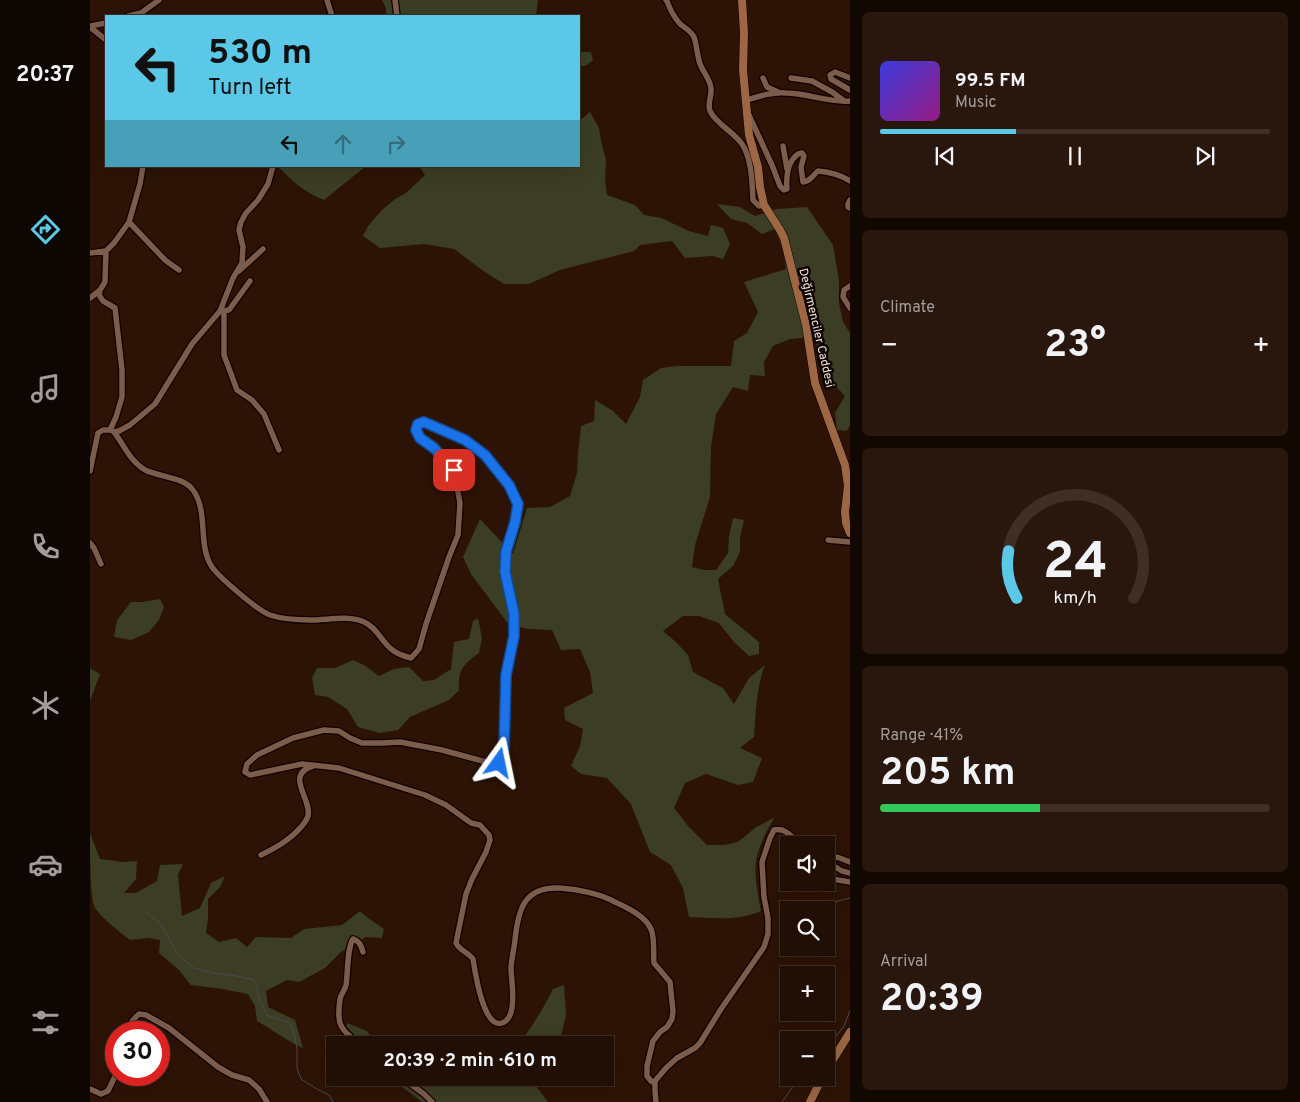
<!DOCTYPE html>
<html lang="en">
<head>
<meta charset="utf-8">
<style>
	:root { --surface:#210e04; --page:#29170e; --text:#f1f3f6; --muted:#a29c9a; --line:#3e2e26; --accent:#5bc8e7 }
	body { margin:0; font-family:Overpass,sans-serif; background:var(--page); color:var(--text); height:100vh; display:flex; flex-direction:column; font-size:19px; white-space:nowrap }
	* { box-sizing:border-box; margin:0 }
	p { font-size:16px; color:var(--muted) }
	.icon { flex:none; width:28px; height:28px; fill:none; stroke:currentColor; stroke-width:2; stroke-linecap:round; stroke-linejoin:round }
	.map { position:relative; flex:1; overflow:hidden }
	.side { display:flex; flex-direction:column; gap:12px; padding:12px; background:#120802; width:450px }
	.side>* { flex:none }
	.guide { position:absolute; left:15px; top:15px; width:475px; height:152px; border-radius:0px; box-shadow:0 5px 20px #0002,0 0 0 1px var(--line); background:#5bc8e7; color:#111; overflow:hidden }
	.fabs { position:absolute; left:690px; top:836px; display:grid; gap:10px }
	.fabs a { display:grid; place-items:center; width:55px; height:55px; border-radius:0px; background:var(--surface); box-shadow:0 5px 20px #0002,0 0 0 1px var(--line); font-size:25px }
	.speed { position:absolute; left:15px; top:1021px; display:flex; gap:10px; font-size:25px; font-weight:700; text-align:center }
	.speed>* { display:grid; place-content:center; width:65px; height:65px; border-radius:50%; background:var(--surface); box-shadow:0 5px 20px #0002,0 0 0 1px var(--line); line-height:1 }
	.speed .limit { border:8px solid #d22; background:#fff; color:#111 }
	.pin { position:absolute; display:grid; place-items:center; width:42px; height:42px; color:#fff; margin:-21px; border-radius:10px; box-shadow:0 2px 8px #0006 }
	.me { position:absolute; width:55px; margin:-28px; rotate:12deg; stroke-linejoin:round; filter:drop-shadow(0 0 4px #0008) }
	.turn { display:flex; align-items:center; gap:18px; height:105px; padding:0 20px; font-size:22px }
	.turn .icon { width:65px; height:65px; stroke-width:2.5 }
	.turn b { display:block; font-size:35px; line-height:42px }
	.lanes { display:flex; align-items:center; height:48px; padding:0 20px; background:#0003; justify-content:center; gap:25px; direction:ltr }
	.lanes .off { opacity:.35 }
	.big { font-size:38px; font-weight:700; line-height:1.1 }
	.side .tile { flex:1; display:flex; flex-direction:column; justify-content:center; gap:8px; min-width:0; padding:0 18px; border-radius:8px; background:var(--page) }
	.side .dial { align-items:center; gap:0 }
	.dial svg { height:130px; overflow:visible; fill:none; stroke:var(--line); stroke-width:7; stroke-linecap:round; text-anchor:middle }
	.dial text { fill:var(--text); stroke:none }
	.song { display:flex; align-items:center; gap:15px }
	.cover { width:60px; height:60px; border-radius:8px; background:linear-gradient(135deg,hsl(240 70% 55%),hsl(310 70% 35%)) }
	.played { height:5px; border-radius:2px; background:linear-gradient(90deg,var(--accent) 35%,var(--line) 35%) }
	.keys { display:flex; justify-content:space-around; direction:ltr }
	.heat { display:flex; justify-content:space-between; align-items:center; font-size:28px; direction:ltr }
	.charge { height:8px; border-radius:4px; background:linear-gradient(90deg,#34c759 41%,var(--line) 0) }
	.trip { position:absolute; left:236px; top:1036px; width:288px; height:50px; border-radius:0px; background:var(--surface); box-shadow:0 5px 20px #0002,0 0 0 1px var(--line); font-weight:700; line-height:50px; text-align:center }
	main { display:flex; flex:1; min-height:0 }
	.tab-bar { display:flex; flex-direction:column; width:90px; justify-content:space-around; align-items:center; background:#0d0602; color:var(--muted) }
	.tab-bar .icon { width:35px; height:35px }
	.tab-bar .selected { color:var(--accent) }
	.tab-bar b { font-size:22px; color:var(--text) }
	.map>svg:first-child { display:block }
</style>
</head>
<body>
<main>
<nav class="tab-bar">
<b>20:37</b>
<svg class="icon selected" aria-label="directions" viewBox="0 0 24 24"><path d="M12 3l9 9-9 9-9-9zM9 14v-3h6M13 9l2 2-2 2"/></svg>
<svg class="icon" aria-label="music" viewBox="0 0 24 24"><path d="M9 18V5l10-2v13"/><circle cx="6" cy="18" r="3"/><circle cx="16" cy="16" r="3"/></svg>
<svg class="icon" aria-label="phone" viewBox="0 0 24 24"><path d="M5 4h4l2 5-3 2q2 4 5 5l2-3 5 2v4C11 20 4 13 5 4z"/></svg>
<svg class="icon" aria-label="climate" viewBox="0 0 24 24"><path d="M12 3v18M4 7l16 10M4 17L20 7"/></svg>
<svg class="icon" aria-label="car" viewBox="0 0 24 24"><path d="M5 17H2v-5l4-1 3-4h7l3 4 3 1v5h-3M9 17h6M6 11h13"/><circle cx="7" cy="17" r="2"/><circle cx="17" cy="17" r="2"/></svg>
<svg class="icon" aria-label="filters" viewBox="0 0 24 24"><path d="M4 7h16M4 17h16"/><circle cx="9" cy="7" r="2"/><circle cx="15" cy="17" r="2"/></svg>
</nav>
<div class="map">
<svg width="760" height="1102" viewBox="0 0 760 1102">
	<rect width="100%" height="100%" fill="#2c1305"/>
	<path fill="#3b3d24" d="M292,0H448L446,16H296V8Z
		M489,52H501L503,60L497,65L489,67Z
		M500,112L509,128L511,141L516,160L515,179L517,195L545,205L554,215L571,218L599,231L618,236L621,225L633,228L640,244L633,259L622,256L595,258L582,241L550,245L544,251L470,270L439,284H414L392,270L364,249L334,244L290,248L273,236L278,226L292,210L305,199L316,193L335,175L329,166H489V121Z
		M276,166L234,200C213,191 204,183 189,167Z
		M627,204L650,207L665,216L687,209L717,207L743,245L749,281V303L753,322L760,333V425L757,431L747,430L745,413L755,396L736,376L730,359L725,337L700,339L683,346L674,362L675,376L660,375L658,391L643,387L626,414L621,447L620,497L605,545L602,567L614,570H626L638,553L639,536L643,518L654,520L650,537V552L643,566L628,579L635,614L669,642V654L659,656L644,642L629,623L609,616H593L573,631L586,642L598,655L603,672L633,688L644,704L659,678L675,665C666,688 666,713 664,737L650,748L672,758L663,782L648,785L616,774L595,783L584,808L599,827L617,845H634L648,842L665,828L685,817C677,829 671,842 667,856C663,873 668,894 671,911C650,921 622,918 599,917L593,888L581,865L560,852L541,804L517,778L491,774L481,766L490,746L493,729L475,720L474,708L503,693L500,672L490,649L471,650L462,630L439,629L419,625L381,574L373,557L390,519L423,554L437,508L460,507L480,496L487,473L488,453L491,426L504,421L505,400L523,411L536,424L550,397L553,380L571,368L587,366H641L644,341L657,333L668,312L654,282L696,269L693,249L685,229L672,234L657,223L641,219Z
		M70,599L74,607L69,620L59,632L41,640L24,637L27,620L41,602H52Z
		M388,618L392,638L389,653C373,665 368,669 369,690L359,700L320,717L308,730L290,733L268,727L257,709L238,697L225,695L222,678L227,668H245L263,660L274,665L289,676L304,669L319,667L333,681L344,680L361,669L364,642L379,639L383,621Z
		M0,668L10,674L0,701Z
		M0,833L10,859L33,862L47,861L46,879L34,893H46L67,881L70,865L93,864L88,875L92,916L110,908L121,883L135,876L130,887L118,899V919L116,933L129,942L146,938L157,947L166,937L201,938L214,929L252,925L270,911L278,918L294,929L292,938L276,937L251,952L235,968L209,982L197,980L176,991L178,1007L205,1020L213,1048C197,1041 183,1030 167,1021L165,1006L158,994L132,989L101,985L89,970L69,953L70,940L58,938L40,940C31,933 9,916 4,906C0,893 0,850 0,833Z
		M474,985L476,1015L469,1045H427C442,1028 453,1009 463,989Z
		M257,1023L277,1031L283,1039L295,1045H262L255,1038Z
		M300,1078H451L446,1086L458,1102H332Z"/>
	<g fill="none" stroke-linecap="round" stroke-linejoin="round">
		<path stroke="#4b4852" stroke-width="1" d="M703,908L725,907L760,898
			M54,911L70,923L88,955L104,968L124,973L147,976L164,980L167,988L170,1001L178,1016L199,1022L204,1034L207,1048V1068L211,1079L227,1089L239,1095L243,1102
			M736,1049L754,1026L760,1011
			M692,1102L704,1085L711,1078"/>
		<defs>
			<path id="street" d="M237,0L242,16
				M305,0L307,16
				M576,0L577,1C580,10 584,17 590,24C595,28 601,31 604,37C607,46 607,55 610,64C613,72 620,79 621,88C622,96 617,103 620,111C627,125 643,131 652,144C662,159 662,183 663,200L669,206L674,205
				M38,16L51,13L69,0
				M0,26L16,23
				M0,27L16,40
				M673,78L677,87L688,92
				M701,78L722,81L742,92L753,100
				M760,78L745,72L740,75L741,79L760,90
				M657,100C670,96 682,92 696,93C717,93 739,103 760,101
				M658,113L682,165L690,186L694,190L697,189C696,176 697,162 708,154L712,153L714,156L711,167L713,182C721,181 722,176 728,171C739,172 751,175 760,181
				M693,146L697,169
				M760,200L758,204V207L760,208
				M39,222L75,260L89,270
				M0,253L16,251
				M149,271L173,249
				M760,286L754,290L753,297L760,308
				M0,298L10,290
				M132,311L139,310L160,281
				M134,311V355L147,390L162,400L174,414L189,450
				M21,430L24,432L29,431L40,425L65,404L102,344L130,311L143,278L152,263L153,247L149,230L151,222L156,213L168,200L178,184L183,166
				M24,432C34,445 40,461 55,470C69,477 94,477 103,490C119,512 107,544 122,567C129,577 168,611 180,615C192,619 208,620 221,620C238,620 258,615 274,622C286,627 291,640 300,648C306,654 313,656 321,658L329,649L336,624L359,557L368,535L370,503L364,470L344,448L329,438L325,430L328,424L333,422L375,440L395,455L419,485L428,504L425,522L416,552L415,572L424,614L425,636L415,675L414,748L407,760L396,762L352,750L310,742L292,743H272L260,738L249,731L234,730L203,738L167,755L157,764L155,772L160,775L212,764L249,768L335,795L356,805L381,823L390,825L399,835L400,840L396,852L382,879L376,894L366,943C370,951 378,952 383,959C385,971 393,1029 412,1023C418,1021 421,1014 422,1008C424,995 422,983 421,970C421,960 424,950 425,940C428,910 434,886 470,888C487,889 511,894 525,902C538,908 555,916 561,929C565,939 563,953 564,963L580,982L583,1011L582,1019L577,1027L570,1032L563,1041L557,1066V1076L561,1081L565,1083
				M0,471L8,433L13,430H20L26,417L32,397V370L25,308L13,301L9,295L10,290L15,282L16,251L24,243L39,222L50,184L53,166
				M738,540L760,542
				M0,543L4,548L11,564
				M400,770L405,769L412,757
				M171,855C187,847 200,840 212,826C214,823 217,820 218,816C222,799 194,775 223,766
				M760,862L747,857L744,858L742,865L752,871L760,873
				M736,878L760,882
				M38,1032C39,1025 43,1019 49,1014L56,1015L79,1028L128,1067L142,1075L159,1080L169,1089L177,1102
				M271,1045C263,1039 253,1032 250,1023C248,1016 249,1006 250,999C251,994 255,990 256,985C258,973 257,948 263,939C270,941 271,946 273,952
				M312,1078L334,1094L342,1102
				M0,1089L11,1094L18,1091L26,1074
				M566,1102L565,1091V1081L576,1068L587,1058L605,1048L610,1043L631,1009L674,947L678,934V918L674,897L672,862L680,838L684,830C694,827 704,837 708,845"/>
			<path id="secondary" d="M652,0L654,33L653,70L659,135L668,167L670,187L674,205L690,230L694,238L716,325L725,383L755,465L758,486L755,512L756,523L760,533
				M736,1071L760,1032
				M720,1102L732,1078"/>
		</defs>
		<use href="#street" stroke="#130100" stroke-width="8"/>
		<use href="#secondary" stroke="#130100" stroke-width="9"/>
		<use href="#street" stroke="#7c5d4c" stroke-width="5.5"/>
		<use href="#secondary" stroke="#9d6743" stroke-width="8"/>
	</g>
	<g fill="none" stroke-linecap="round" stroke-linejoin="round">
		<defs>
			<path id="route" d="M364,470L344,448L330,438L326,430L328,424L334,422L375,440L395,455L419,485L428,504L425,522L416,552L415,572L424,614V636L416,675L414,748L413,755L409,763"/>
		</defs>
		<use href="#route" stroke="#114b97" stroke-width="12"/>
		<use href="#route" stroke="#1a73e8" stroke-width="9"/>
	</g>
	<g text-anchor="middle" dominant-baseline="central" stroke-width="5" stroke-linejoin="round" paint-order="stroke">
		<g font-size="12" fill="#f7e5db" stroke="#0d0401">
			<text transform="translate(726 328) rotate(77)">Değirmenciler Caddesi</text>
		</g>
	</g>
</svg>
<div class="fabs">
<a><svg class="icon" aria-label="sound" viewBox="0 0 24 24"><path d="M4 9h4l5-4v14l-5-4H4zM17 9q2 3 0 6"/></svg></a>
<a><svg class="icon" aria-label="search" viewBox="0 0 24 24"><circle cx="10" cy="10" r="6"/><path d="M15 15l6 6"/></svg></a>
<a>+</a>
<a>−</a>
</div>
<div class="speed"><div class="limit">30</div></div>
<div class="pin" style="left:364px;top:470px;background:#d93025"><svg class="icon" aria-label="arrive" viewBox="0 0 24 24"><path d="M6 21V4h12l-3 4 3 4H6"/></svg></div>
<svg class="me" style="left:409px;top:763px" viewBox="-20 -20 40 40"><path d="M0-17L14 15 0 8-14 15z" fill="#1a73e8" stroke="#fff" stroke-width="4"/></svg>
<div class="trip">20:39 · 2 min · 610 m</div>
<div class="guide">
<div class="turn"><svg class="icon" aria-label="left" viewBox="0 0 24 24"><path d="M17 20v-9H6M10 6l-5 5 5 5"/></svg><div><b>530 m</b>Turn left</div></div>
<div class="lanes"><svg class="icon" aria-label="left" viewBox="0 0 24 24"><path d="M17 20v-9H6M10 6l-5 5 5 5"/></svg><svg class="icon off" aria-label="ahead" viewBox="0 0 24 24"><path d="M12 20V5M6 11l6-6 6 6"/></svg><svg class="icon off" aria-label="right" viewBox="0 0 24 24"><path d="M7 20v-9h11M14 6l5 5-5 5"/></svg></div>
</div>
</div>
<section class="side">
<div class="tile">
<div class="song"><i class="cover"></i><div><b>99.5 FM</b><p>Music</p></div></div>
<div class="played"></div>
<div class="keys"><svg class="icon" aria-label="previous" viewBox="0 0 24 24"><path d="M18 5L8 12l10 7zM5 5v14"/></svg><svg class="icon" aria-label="pause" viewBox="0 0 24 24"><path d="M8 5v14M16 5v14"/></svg><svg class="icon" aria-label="next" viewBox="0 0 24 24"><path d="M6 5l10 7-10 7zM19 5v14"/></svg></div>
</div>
<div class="tile"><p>Climate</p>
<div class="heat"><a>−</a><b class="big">23°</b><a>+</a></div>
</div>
<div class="tile dial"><svg viewBox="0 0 100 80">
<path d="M14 69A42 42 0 1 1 86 69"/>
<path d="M14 69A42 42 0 0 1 9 40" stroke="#5bc8e7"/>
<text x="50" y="56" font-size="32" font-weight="700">24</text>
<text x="50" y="72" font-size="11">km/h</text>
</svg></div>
<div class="tile"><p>Range · 41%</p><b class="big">205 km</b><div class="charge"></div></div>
<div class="tile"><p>Arrival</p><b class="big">20:39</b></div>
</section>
</main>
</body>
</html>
